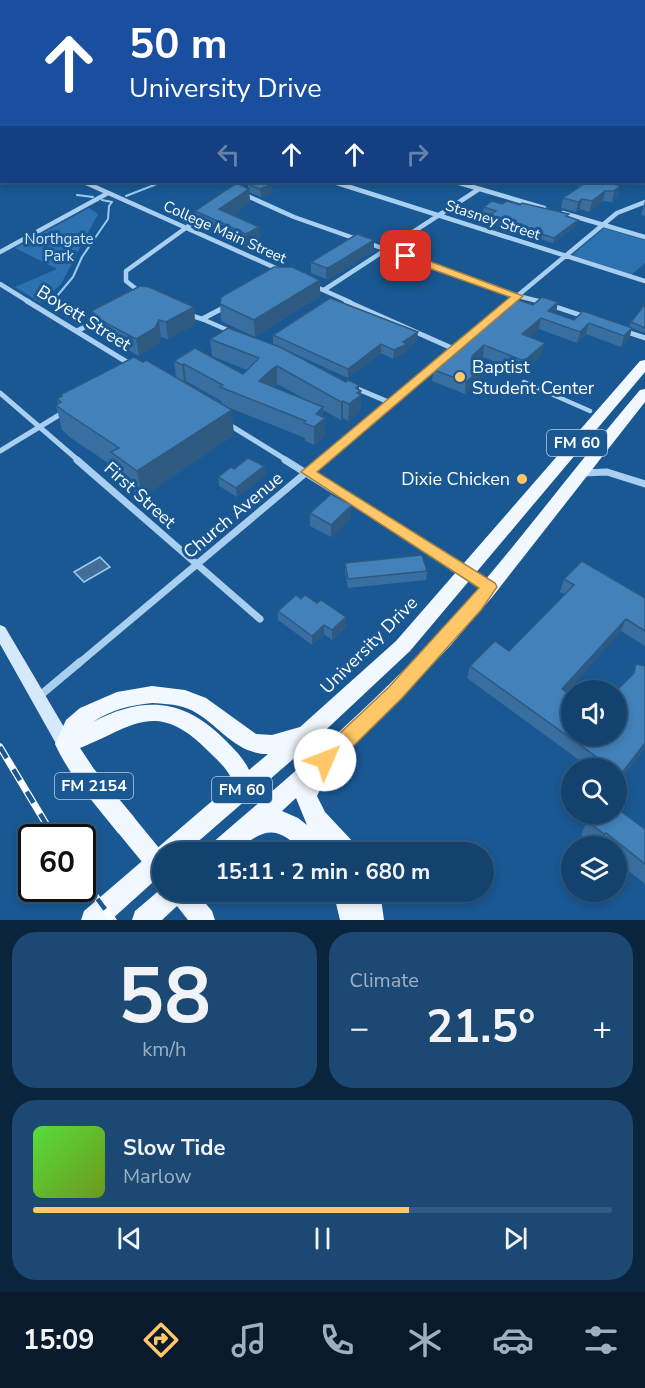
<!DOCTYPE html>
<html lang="en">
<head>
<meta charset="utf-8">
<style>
	:root { --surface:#13426e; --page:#1c4973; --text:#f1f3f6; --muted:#9db0c2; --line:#325b81; --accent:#ffc767 }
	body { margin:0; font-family:"Nunito Sans",sans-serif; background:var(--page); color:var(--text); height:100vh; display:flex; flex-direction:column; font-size:22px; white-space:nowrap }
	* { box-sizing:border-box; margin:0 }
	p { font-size:20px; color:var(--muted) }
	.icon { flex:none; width:33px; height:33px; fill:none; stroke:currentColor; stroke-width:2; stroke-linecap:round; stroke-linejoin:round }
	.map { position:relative; height:920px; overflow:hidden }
	.side { display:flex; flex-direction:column; gap:12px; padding:12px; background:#0a243c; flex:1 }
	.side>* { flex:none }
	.top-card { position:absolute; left:0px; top:0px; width:645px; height:183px; box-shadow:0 3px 9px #0003,0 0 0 2px var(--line); background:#1a4fa0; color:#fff; overflow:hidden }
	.controls { position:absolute; left:561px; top:680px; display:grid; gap:12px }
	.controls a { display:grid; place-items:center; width:66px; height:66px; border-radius:50%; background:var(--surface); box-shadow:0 3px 9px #0003,0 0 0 2px var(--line); font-size:30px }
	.speed { position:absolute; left:18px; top:824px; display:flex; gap:12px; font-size:30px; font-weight:700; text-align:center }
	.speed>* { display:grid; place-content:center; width:78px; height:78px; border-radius:50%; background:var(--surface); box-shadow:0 3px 9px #0003,0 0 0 2px var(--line); line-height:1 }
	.speed .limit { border:3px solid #111; border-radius:9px; background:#fff; color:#111 }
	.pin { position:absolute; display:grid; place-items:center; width:51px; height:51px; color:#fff; margin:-26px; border-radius:12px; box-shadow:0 3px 9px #0006 }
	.me { position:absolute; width:66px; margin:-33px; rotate:46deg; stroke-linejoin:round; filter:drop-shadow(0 0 4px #0008) }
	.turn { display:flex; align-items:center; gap:21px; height:126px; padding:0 30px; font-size:27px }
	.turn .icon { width:78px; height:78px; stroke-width:2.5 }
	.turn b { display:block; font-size:42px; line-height:51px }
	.lanes { display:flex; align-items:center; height:57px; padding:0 30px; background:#0003; justify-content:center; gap:30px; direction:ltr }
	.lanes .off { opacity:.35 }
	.big { font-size:45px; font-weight:700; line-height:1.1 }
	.side .card { flex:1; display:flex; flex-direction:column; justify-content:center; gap:9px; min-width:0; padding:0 21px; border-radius:24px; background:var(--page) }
	.side .dial { align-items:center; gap:0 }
	.dial b { font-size:78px; line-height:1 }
	.song { display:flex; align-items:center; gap:18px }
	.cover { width:72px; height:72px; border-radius:9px; background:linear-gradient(135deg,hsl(110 70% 55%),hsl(80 70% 35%)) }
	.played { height:6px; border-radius:3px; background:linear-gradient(90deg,var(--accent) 65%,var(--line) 65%) }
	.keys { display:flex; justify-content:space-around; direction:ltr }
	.heat { display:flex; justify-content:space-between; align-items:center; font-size:33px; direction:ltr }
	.side .tiles { flex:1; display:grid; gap:12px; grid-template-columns:1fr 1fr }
	.card:last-child { grid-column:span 2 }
	.trip { position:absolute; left:152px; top:842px; width:342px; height:60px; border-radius:30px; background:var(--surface); box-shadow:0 3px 9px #0003,0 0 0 2px var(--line); font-weight:700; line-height:60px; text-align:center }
	.dock { display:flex; height:96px; justify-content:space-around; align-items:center; background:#081a2c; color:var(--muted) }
	.dock .icon { width:42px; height:42px }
	.dock .active { color:var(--accent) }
	.dock b { font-size:27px; color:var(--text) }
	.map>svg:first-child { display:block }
</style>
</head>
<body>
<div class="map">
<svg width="645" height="920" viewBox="0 0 645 920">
	<rect width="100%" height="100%" fill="#195893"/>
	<path fill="#2c72b1" d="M210,0H456L217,2Z
		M89,208L98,214L61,284L41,303L15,287L57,269L15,248Z
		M604,228L645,240V263L631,275L572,255Z"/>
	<path fill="#426e98" stroke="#9bcbf2" stroke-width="1.5" d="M100,557L110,567L84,582L74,572Z"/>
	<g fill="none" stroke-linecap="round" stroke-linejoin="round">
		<path stroke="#9bcbf2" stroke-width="1.5" d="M21,2L26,0"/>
		<path stroke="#9bcbf2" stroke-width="2" d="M77,195L93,197
			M126,196L162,182
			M52,302L73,277L82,257L108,219L109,206L112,202L102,200"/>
		<path stroke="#a9cff0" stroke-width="4.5" d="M202,319L232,332
			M524,382L590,411"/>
		<path stroke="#a9cff0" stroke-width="2" d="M164,0L170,2
			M60,2L66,0
			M136,2L142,0"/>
		<path stroke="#a9cff0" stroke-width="4.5" d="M84,182L280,270
			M334,182L645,281
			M456,182L544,208
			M243,194L294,217L518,296L542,302
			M563,213L645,237
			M0,252L108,193
			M0,284L29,302
			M314,286L350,302
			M324,290L479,189
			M140,292L126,281V271L201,217
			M510,302L617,213L645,202"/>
		<path stroke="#a9cff0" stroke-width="5" d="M27,301L130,364
			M346,301L454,349
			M538,301L586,317
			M509,303L512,301
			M187,314L202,319L227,306
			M77,331L100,319
			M624,331L645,338
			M353,387L391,403
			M0,393L79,461
			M228,424L288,461
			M0,451L64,412
			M319,461L471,334"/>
		<path stroke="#a9cff0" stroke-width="7" d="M77,460L260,619
			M285,460L489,587
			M582,473L607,472L645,484
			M78,664L321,460"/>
		<path stroke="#a9cff0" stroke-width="8" d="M37,698L80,662"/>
		<path fill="#d6e9fb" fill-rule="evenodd" d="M644,93H645V97H644Z
			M0,625L5,627L71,739L73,744L71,749L65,752L59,749L0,644Z"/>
		<path fill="#f1f8ff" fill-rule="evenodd" d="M645,360V372L410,651L314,741L186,852H162V874L111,920H81L84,911L233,783C229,769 215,758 205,748C155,699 131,728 80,748L94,769L134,817L137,825L134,833L126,836L118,833C96,805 70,777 55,744L66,720L80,708L117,692L152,686L185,690L206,698L256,734L272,735L300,727L396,641L640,361ZM152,703C166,704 180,704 193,711C219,725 235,754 268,754L249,770C243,757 233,748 223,738C183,698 142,696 93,722C111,710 130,705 152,703Z
			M645,389V402L493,596L451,645L390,709L332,765L317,796L325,812L355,844L358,852H331L328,848L329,852H303C277,824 263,828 236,852H208L211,844C289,777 368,710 438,634C504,562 562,483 624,409L640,390ZM296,798L307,825L298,818L282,811Z
			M162,888V891H195L212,911L215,920H188L177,906L162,920H132L135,911Z
			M333,891H380L384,920H340Z"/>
		<defs>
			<path id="rail" d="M0,747L54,837
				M82,878L113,920"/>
		</defs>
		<use href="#rail" stroke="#fff" stroke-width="7"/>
		<use href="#rail" stroke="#195893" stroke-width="4.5" stroke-dasharray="13" stroke-linecap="butt"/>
		<path stroke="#f1f8ff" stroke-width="22" d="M126,825L162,869"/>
	</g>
	<path fill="#396fa0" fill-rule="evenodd" d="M610,182L618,196L612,202L603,201L589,212L580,209L576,212L561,208L563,198L578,188L579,183Z
		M248,184L273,192L261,197L249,192L250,202L232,215L259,227L260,241L247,249L197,225L195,211L248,188Z
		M645,200V216L641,215Z
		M502,204L520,205L568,216L578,220L577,225L553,243L492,224V221L489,220L490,215L483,213L484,207Z
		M374,251L330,278L326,279L311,273V262Z
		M320,296L255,337L221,321L220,304Z
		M558,302L555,313L574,320L629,327L631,322L645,304V333L632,328L629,339L621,347L586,334L577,343L539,329L529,337L542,354L522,372L483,357L479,359L488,363L486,374L465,394L432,381L434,370L464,344L465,338L533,305Z
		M194,307L195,324L168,339L161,337L157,345L139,356L94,331L91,315L92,314L91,311Z
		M273,335L417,341L406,348V352L393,359L381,353L348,378L273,344Z
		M210,339L359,390L361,391L360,412L348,421L343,418L341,420L323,410V417L325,418V436L314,445L305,441V438L230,408L234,435L142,497L117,478L114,467L71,438L62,430L56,405L58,404L57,399L61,397L60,395L176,377L174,361L243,374L247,370L212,356ZM186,381L221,401L222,403L184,382ZM277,384L307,400L272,387Z
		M264,466L265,475L237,497L219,486L218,477L234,469Z
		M310,513L351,518L331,537L310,526Z
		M345,563L427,571L426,580L348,588L345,572Z
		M564,579L645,598V646L621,631L566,692L616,735L632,675L636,664L645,748L616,785V768H590L467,678L470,666L509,651L565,594L560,592Z
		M278,611L346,627L332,640L324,634L312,645L278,620Z
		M587,821L645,829V884L616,861V846H594L581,835Z"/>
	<path fill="#2e5a82" d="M644,164H645V177L644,178Z
		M272,184L273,192L261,197L260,189Z
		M620,186L618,196L612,202L614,191Z
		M249,189L250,202L221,223L219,209Z
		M605,191L603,201L589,212L592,201Z
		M582,199L580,209L576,212L578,202Z
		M578,220L577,225L553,243L554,238Z
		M259,227L260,241L247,249L246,234Z
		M374,240V251L330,278L326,279V268Z
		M320,280V296L255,337L254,320Z
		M558,302L556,313L548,321V311Z
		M194,307L195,324L168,339L166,322Z
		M541,318L539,329L520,345L522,334Z
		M159,320L161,337L157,345L139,356L136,339Z
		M589,323L586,334L577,343L580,332Z
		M632,328L629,339L621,347L624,336Z
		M418,332L417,341L406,348V352L393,359L394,350L403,342Z
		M545,343L542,354L522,372L524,361Z
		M381,344V353L348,378V369Z
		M484,345L483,357L470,368L472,356Z
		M488,363L486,374L465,394L466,382Z
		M184,364L186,381L184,382L182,365Z
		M277,366V384L272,387L259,381L271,370Z
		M359,385V392L361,391L360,412L348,421L349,404L356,388Z
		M343,401V418L341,420V402Z
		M323,407V420L325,418V436L314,445V427L316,414Z
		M232,410L234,435L142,497L137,471Z
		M264,466L265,475L237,497L236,488Z
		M352,505L351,518L331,537V525Z
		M346,617V627L332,640V630Z
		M626,619L621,631L558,702L562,689Z
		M324,625V634L312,645V636Z
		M645,743V748L616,785L621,774Z
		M606,833L600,846H599L604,834Z"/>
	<path fill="#4281ba" stroke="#2e5a82" stroke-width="1.5" d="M518,0H532L533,2H517Z
		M644,10H645V20H644Z
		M644,144L645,145V164H644Z
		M254,182H264L272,184L260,189L248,184Z
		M580,182H610L620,186L614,191H605L592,201L582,199L578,202L563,198L584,184L579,183Z
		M237,183L249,189L219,209L259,227L246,234L195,211Z
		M492,201L502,204L507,201L520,205L522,203L569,214L566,216L578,220L554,238L492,219L495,217L490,215L496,211L484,207Z
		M357,234L374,240L330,267L326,268L311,262Z
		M274,267H292L320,280L254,320L220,304L221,297Z
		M140,286L149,287L194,307L166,322L159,320L155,328L136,339L91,315L94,313L91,311Z
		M542,297L558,302L548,311L574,320L583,311L632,328L624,336L589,323L580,332L541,318L522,334L545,343L524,361L484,345L472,356L488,363L466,382L434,370L469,339L465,338L513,298L533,305Z
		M330,298L418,332L403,342L407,344L394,350L381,344L348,369L273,335Z
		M645,304V328L631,322Z
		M228,328L280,347L346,382L348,380L359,385L356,388L361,391L357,393L361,395L349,404L343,401L341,402L277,366L271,370L259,381L323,407L316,414L325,418L314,427L304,423L306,421L220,387L223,385L184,364L182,365L174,361L195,348L243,374L259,358L210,339Z
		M134,357L143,362L146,360L232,410L137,471L111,452L119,448L65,412L56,405L61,402L57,399L62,396L60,395Z
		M248,458L264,466L236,488L218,477L231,467L234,469Z
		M331,494L352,505L331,525L310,513Z
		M422,555L427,571L348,579L345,563Z
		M582,561L645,598V631L626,619L562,689L572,696V735H616V691L634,673L636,664L645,666V743L621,774L616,771V768H612L470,666L495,641L509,651L574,585L564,579Z
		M296,595L301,599L305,595L317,603L321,600L346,617L332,630L324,625L312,636L278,611Z
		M616,808L645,829V864L606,833L604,834L587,821L593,813H616Z"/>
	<path fill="#ffc767" stroke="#a68143" stroke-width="1.5" d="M403,254H410L523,296L317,472L495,583L497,587L481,610L402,698L332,767L325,769L318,767L315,760L318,754L389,687L479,588L301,472L510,297L403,259Z"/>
	<g fill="#ffc767" stroke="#195893" stroke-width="2">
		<circle cx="460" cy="377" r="6"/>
		<circle cx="522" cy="479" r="6"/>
	</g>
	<g text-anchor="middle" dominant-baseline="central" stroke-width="6" stroke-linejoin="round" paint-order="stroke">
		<g font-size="15" fill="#fff" stroke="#195893">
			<text transform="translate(493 220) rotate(18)">Stasney Street</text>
			<text transform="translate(225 232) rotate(24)">College Main Street</text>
		</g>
		<g font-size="15" fill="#cfe7fb" stroke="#195893">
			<text x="59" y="239">Northgate<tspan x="59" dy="17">Park</tspan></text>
		</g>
		<g fill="#195893" stroke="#bacddf" stroke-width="1.5">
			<rect x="547" y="430" width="60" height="26" rx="4.5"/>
			<rect x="55" y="773" width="78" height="26" rx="4.5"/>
			<rect x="212" y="777" width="60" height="26" rx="4.5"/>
		</g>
		<g font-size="16" font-weight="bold" fill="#fff">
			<text x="577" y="443">FM 60</text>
			<text x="94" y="786">FM 2154</text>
			<text x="242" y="790">FM 60</text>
		</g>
		<g font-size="18" fill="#fff" stroke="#195893">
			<text transform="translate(84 318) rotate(32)">Boyett Street</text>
			<text transform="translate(140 495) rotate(42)">First Street</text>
			<text transform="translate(233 515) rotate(-40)">Church Avenue</text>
			<text transform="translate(369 645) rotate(-45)">University Drive</text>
		</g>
		<g font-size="18" fill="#fff" stroke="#195893" text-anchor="start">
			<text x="472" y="367">Baptist<tspan x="472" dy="21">Student Center</tspan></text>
			<text x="510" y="479" text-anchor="end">Dixie Chicken</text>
		</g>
	</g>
</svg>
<div class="controls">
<a><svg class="icon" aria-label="sound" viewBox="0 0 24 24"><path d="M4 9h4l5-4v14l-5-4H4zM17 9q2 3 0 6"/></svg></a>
<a><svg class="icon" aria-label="search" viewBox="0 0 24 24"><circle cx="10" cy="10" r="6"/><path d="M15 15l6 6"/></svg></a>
<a><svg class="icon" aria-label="layers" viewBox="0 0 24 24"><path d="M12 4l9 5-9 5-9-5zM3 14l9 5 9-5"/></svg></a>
</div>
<div class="speed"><div class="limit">60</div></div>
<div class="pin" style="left:406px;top:256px;background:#d93025"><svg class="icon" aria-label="arrive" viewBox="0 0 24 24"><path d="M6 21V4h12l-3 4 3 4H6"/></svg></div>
<svg class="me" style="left:325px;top:760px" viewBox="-20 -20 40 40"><circle r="19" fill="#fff"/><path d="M0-13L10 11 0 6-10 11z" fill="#ffc767"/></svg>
<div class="trip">15:11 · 2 min · 680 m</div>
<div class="top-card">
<div class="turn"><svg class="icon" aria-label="ahead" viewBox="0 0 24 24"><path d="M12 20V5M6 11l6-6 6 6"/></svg><div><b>50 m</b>University Drive</div></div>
<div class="lanes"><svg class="icon off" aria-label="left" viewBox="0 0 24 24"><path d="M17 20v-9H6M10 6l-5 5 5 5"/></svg><svg class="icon" aria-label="ahead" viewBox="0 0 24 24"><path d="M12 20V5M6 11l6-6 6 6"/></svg><svg class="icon" aria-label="ahead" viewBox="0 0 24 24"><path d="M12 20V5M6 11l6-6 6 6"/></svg><svg class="icon off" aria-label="right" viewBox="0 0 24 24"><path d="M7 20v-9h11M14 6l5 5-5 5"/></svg></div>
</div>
</div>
<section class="side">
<div class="tiles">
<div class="card dial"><b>58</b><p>km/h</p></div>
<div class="card"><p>Climate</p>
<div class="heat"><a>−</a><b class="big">21.5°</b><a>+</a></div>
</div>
<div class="card">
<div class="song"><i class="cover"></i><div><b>Slow Tide</b><p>Marlow</p></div></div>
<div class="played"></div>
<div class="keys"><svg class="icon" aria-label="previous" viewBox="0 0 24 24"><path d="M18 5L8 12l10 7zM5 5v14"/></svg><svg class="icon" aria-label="pause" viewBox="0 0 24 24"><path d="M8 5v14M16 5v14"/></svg><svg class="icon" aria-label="next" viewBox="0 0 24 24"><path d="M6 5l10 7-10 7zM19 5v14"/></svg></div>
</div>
</div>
</section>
<nav class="dock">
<b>15:09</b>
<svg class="icon active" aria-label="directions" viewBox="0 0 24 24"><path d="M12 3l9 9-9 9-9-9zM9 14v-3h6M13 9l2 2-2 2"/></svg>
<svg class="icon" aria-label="music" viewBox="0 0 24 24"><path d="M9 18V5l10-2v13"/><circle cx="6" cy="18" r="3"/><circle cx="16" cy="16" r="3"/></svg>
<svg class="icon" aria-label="phone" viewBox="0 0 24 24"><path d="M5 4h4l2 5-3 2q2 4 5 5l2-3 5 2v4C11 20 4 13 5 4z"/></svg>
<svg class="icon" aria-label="climate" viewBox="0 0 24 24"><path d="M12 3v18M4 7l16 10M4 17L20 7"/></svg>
<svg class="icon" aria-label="car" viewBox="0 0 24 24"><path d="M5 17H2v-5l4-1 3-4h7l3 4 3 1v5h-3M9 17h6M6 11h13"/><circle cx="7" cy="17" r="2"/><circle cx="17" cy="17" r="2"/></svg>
<svg class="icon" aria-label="filters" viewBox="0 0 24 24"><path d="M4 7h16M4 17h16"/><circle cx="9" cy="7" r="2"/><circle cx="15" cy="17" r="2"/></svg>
</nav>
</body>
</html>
